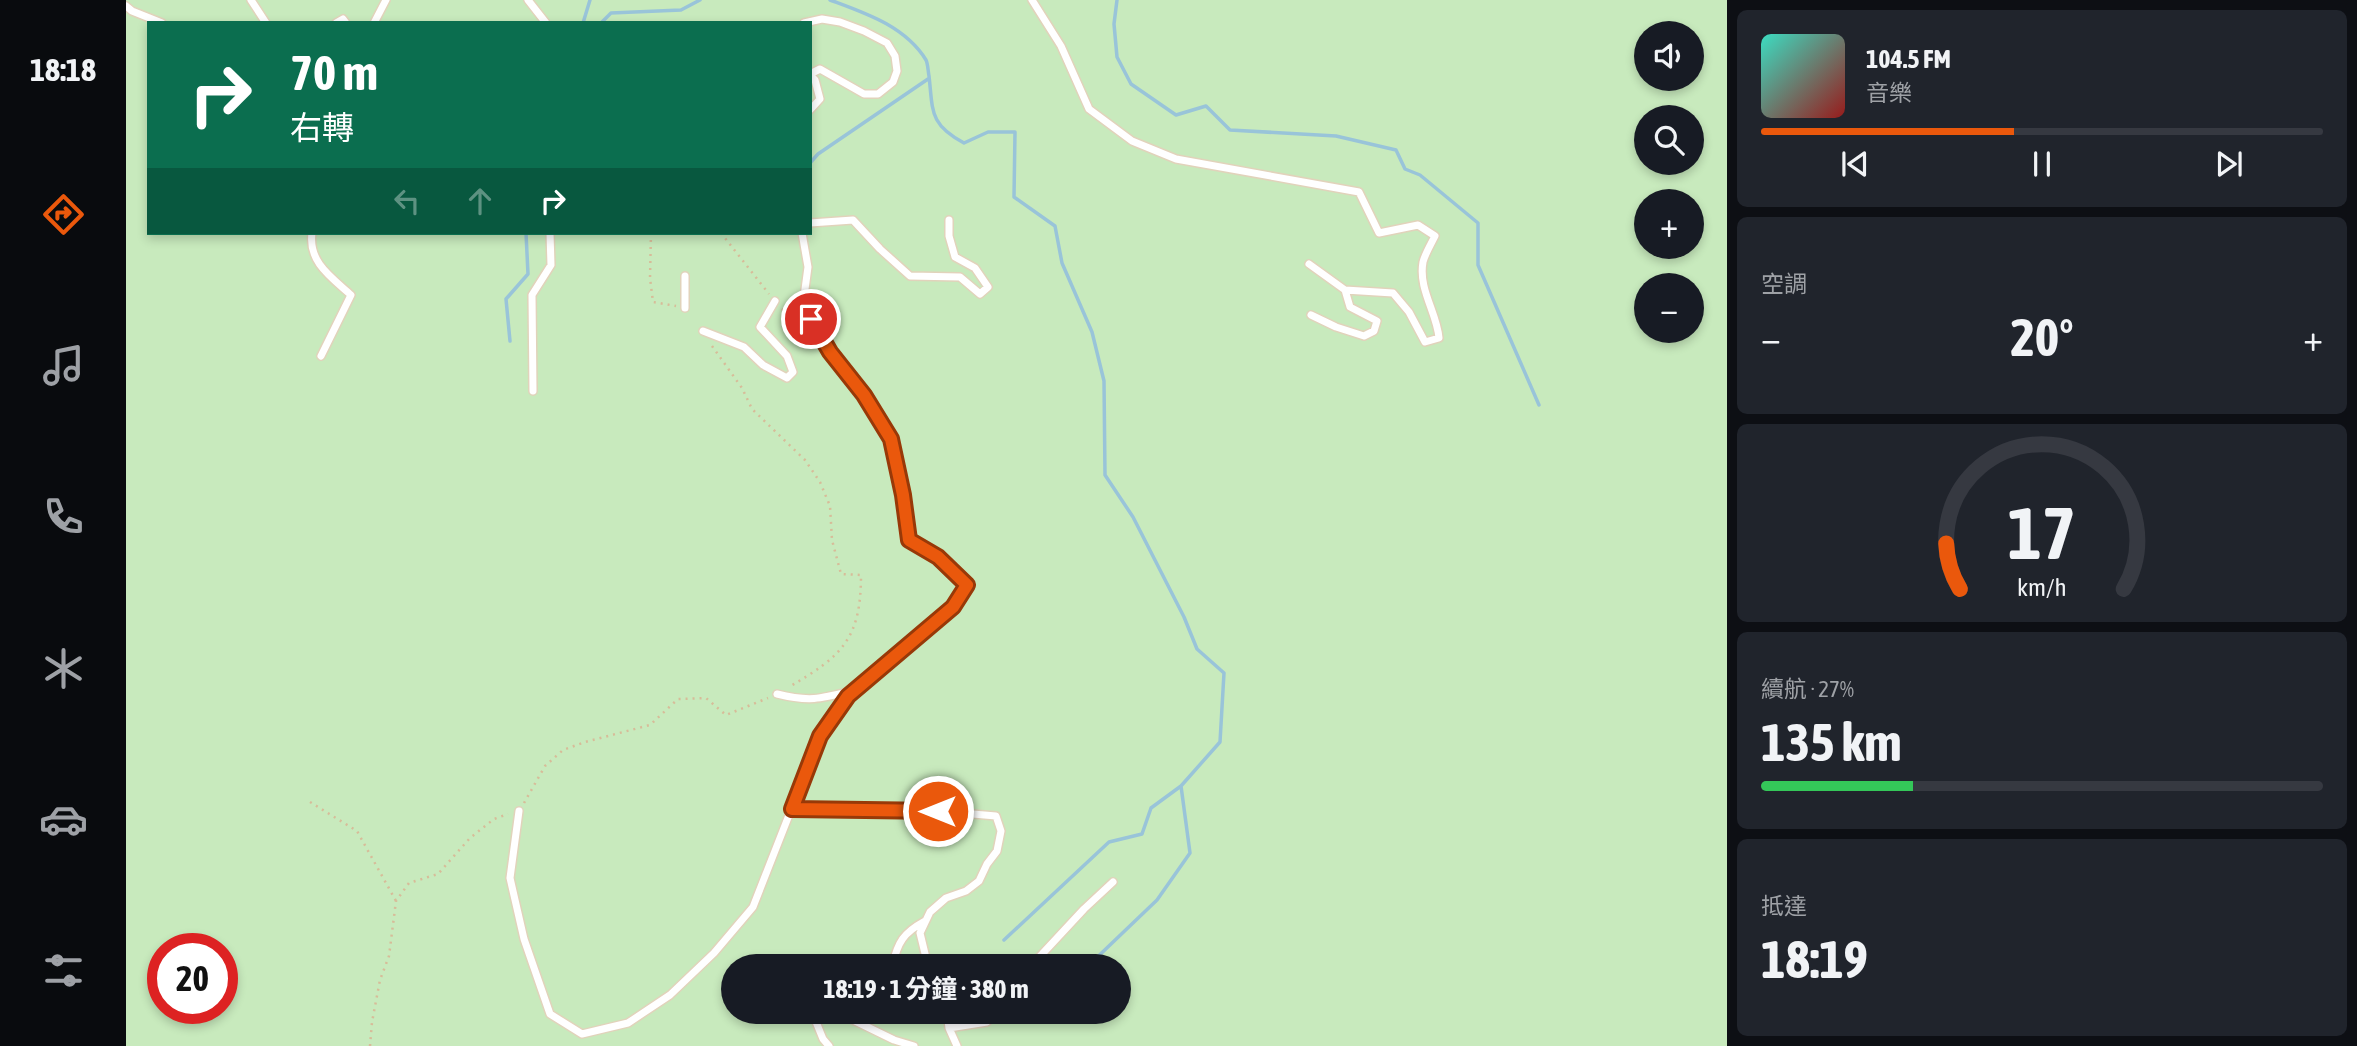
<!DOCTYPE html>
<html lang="zh-TW">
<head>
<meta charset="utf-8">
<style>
	:root { --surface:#171b24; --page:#20242c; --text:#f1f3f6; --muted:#9ea1a6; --line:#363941; --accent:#ea580c }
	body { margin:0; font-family:"Asap Condensed","Noto Sans TC",sans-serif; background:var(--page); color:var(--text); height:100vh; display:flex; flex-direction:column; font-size:26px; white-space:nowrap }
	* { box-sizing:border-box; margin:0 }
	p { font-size:23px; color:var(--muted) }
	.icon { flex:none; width:38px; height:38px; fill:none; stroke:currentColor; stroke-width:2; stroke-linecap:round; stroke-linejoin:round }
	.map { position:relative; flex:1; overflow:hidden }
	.panel { display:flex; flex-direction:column; gap:10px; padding:10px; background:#0d0f14; width:630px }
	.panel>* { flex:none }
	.top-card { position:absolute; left:21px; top:21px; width:665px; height:214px; border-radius:0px; box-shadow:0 4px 10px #0003; background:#0b6e4f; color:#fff; overflow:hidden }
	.fabs { position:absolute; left:1508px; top:21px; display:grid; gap:14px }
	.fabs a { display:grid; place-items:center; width:70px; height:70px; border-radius:50%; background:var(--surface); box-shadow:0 4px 10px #0003; font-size:35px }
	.speed { position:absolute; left:21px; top:933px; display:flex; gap:14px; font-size:35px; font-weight:700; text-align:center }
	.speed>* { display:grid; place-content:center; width:91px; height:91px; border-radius:50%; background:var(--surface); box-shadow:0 4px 10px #0003; line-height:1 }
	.speed .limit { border:10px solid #d22; background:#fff; color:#111 }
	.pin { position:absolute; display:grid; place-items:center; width:60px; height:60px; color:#fff; margin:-30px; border:4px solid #fff; border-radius:50%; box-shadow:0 2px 7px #0007 }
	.me { position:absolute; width:77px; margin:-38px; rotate:270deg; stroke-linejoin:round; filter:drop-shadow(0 0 5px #0008) }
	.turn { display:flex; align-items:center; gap:24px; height:147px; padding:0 28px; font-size:32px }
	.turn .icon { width:91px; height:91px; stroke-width:2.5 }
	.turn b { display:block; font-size:49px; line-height:60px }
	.lanes { display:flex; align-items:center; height:66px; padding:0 28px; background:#0003; justify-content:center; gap:35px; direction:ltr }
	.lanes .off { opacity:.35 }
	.big { font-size:52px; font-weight:700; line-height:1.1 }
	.panel .widget { flex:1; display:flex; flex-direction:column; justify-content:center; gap:10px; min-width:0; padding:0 24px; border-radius:10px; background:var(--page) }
	.panel .dial { align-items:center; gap:0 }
	.dial svg { height:182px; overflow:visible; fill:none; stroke:var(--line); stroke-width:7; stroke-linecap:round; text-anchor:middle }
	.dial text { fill:var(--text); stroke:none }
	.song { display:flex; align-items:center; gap:21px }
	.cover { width:84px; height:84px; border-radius:10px; background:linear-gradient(135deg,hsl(170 70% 55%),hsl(0 70% 35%)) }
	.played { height:7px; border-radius:4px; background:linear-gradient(90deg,var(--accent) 45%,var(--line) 45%) }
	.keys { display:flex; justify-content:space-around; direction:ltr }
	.heat { display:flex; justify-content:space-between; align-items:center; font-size:38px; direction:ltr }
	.charge { height:10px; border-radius:5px; background:linear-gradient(90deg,#34c759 27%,var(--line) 0) }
	.trip { position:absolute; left:595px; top:954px; width:410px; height:70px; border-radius:35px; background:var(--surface); box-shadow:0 4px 10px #0003; font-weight:700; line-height:70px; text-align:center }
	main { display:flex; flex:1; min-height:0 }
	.tab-bar { display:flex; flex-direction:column; width:126px; justify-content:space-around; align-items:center; background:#090b0e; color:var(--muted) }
	.tab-bar .icon { width:49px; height:49px }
	.tab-bar .current { color:var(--accent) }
	.tab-bar b { font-size:32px; color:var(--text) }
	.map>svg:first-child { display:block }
</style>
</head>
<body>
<main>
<nav class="tab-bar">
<b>18:18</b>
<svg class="icon current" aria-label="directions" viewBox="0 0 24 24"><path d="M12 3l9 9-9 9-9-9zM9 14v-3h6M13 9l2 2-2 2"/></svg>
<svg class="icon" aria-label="music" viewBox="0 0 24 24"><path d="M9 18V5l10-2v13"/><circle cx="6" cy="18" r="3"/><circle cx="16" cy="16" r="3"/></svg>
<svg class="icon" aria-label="phone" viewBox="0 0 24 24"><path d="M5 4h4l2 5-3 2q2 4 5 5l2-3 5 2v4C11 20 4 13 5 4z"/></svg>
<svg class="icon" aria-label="climate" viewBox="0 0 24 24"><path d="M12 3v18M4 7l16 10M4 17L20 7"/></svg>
<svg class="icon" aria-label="car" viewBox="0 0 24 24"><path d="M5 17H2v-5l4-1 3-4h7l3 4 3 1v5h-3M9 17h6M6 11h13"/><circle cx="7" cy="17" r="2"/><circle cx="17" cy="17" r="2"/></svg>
<svg class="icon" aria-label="filters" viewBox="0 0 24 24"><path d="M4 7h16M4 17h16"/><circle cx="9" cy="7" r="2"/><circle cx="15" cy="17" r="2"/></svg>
</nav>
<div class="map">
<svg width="1601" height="1046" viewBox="0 0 1601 1046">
	<rect width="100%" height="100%" fill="#fdf6df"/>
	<path fill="#c8eabd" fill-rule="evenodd" d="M0,0H1601V1046H0ZM23,23H684V233H23ZM1521,33H1566V79H1521ZM1521,117H1566V163H1521ZM1521,201H1566V247H1521ZM1521,285H1566V331H1521ZM37,948H96V1008H37ZM607,966H992V1012H607Z"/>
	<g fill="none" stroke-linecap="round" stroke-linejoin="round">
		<path stroke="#99c4d9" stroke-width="3.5" d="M704,0C739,13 779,26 800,60C802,64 802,71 803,76C807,111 803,124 838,143L862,132H889L888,197L929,226L936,263L966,332L978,381L979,475L1007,517L1058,617L1071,649L1098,673L1094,742L1055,786L1064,853L1031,900L962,966
			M991,0L988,24L991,57L1005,84L1050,115L1080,106L1104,130L1210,136L1270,150L1279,169L1294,175L1352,223V265L1413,405
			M457,23L464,0
			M475,23L485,13L555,10L574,0
			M684,163L692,154L802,79
			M384,341L380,299L402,274L400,233
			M878,940L983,842L1016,834L1025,808L1055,786"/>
		<defs>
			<path id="service" d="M125,0L140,23
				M402,0L420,23
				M906,0L935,46L963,109L1006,141L1050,159L1233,192L1253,233L1292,225L1309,236C1305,244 1299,254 1297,262C1292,289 1311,313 1313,338L1299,342L1283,312L1267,293L1219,290L1224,307L1251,321L1248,331L1238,336L1210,327L1185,315
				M0,6L6,11L36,23
				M210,23L217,19L220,23
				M248,23L260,0
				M678,23L696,19L714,22L738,31L761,43L769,56L771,71L767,82L752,94H738L694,69L684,74
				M684,75L689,80L694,99L684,110
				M684,223L727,220L754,249L784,276L834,277L854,294L862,287L849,268L829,257L823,236V220
				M186,233C182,262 205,277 225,295L195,356
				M1183,264L1219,290
				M559,276V308
				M577,331L618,347L637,365L661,378L667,372L661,356L634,327L649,301
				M407,391L406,295L425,265L424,233
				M651,694C683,702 694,699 725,691
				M666,809L812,811L870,816L875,831L871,851L861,864L853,881L840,891L820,898L804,912L794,933L802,966
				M393,811L384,878L398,939L424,1014L456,1034L502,1023L544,995L588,953L627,907L694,736L722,696L827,607L841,585L812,557L784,540L777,495L765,439L738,395L704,352L677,304L682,267L676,233
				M766,966C772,942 777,933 799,921
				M905,966L958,909L987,882
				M686,1012L697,1039L703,1046
				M720,1012L723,1018L768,1040L788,1046
				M821,1012L823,1028L831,1046
				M823,1028L861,1022L870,1012"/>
		</defs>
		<use href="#service" stroke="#e1d3bb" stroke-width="10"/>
		<path stroke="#d7bc99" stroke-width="2.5" stroke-dasharray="2 5" stroke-linecap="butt" d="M525,233L524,278L527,302L550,306
			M595,233L643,294
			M656,309L679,331L683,332
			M586,346L616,388L626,409L679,460L694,482L704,506L706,540L715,574L735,575C735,639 716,656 663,687
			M184,802L231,831L270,901
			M398,803L419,766L437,750L459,742L524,725L552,699L580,698L600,715L642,698
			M244,1046L246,1022L254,980L263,956L270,901L283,883L312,874L344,838L368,819L382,814"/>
		<use href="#service" stroke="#fff" stroke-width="7"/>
	</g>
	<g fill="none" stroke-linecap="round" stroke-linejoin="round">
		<defs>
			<path id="route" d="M685,319L704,352L738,395L765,439L777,495L783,540L812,557L841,585L827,607L722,696L694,736L666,809L812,811"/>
		</defs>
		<use href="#route" stroke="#983908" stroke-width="18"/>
		<use href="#route" stroke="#ea580c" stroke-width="12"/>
	</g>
</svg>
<div class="fabs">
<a><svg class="icon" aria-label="sound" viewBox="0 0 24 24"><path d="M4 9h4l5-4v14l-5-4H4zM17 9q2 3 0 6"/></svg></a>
<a><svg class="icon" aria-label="search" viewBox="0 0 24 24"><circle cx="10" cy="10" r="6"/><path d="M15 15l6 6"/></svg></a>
<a>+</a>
<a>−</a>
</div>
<div class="speed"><div class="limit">20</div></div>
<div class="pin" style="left:685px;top:319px;background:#d93025"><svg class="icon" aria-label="arrive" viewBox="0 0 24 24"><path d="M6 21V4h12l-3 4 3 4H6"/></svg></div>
<svg class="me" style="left:812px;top:811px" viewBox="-20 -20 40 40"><circle r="17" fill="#ea580c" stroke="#fff" stroke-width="3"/><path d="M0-11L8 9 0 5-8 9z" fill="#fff"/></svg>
<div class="trip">18:19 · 1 分鐘 · 380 m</div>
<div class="top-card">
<div class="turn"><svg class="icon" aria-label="right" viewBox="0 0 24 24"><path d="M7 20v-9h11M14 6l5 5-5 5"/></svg><div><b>70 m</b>右轉</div></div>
<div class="lanes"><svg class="icon off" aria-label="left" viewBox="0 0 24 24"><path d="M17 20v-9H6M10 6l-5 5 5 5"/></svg><svg class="icon off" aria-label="ahead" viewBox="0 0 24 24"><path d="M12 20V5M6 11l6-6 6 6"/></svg><svg class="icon" aria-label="right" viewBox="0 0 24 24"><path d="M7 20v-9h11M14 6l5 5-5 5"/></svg></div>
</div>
</div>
<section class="panel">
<div class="widget">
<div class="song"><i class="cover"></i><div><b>104.5 FM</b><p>音樂</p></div></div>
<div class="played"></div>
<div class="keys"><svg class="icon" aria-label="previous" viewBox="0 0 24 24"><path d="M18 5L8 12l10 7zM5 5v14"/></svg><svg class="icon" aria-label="pause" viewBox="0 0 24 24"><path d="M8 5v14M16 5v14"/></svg><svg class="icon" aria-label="next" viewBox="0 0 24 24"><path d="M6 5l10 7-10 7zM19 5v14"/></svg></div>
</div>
<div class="widget"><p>空調</p>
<div class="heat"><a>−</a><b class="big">20°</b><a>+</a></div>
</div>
<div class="widget dial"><svg viewBox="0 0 100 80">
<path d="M14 69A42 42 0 1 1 86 69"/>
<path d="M14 69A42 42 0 0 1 8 49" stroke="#ea580c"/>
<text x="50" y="56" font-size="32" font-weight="700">17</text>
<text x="50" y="72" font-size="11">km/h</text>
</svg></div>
<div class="widget"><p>續航 · 27%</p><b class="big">135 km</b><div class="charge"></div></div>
<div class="widget"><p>抵達</p><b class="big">18:19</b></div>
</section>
</main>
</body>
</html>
